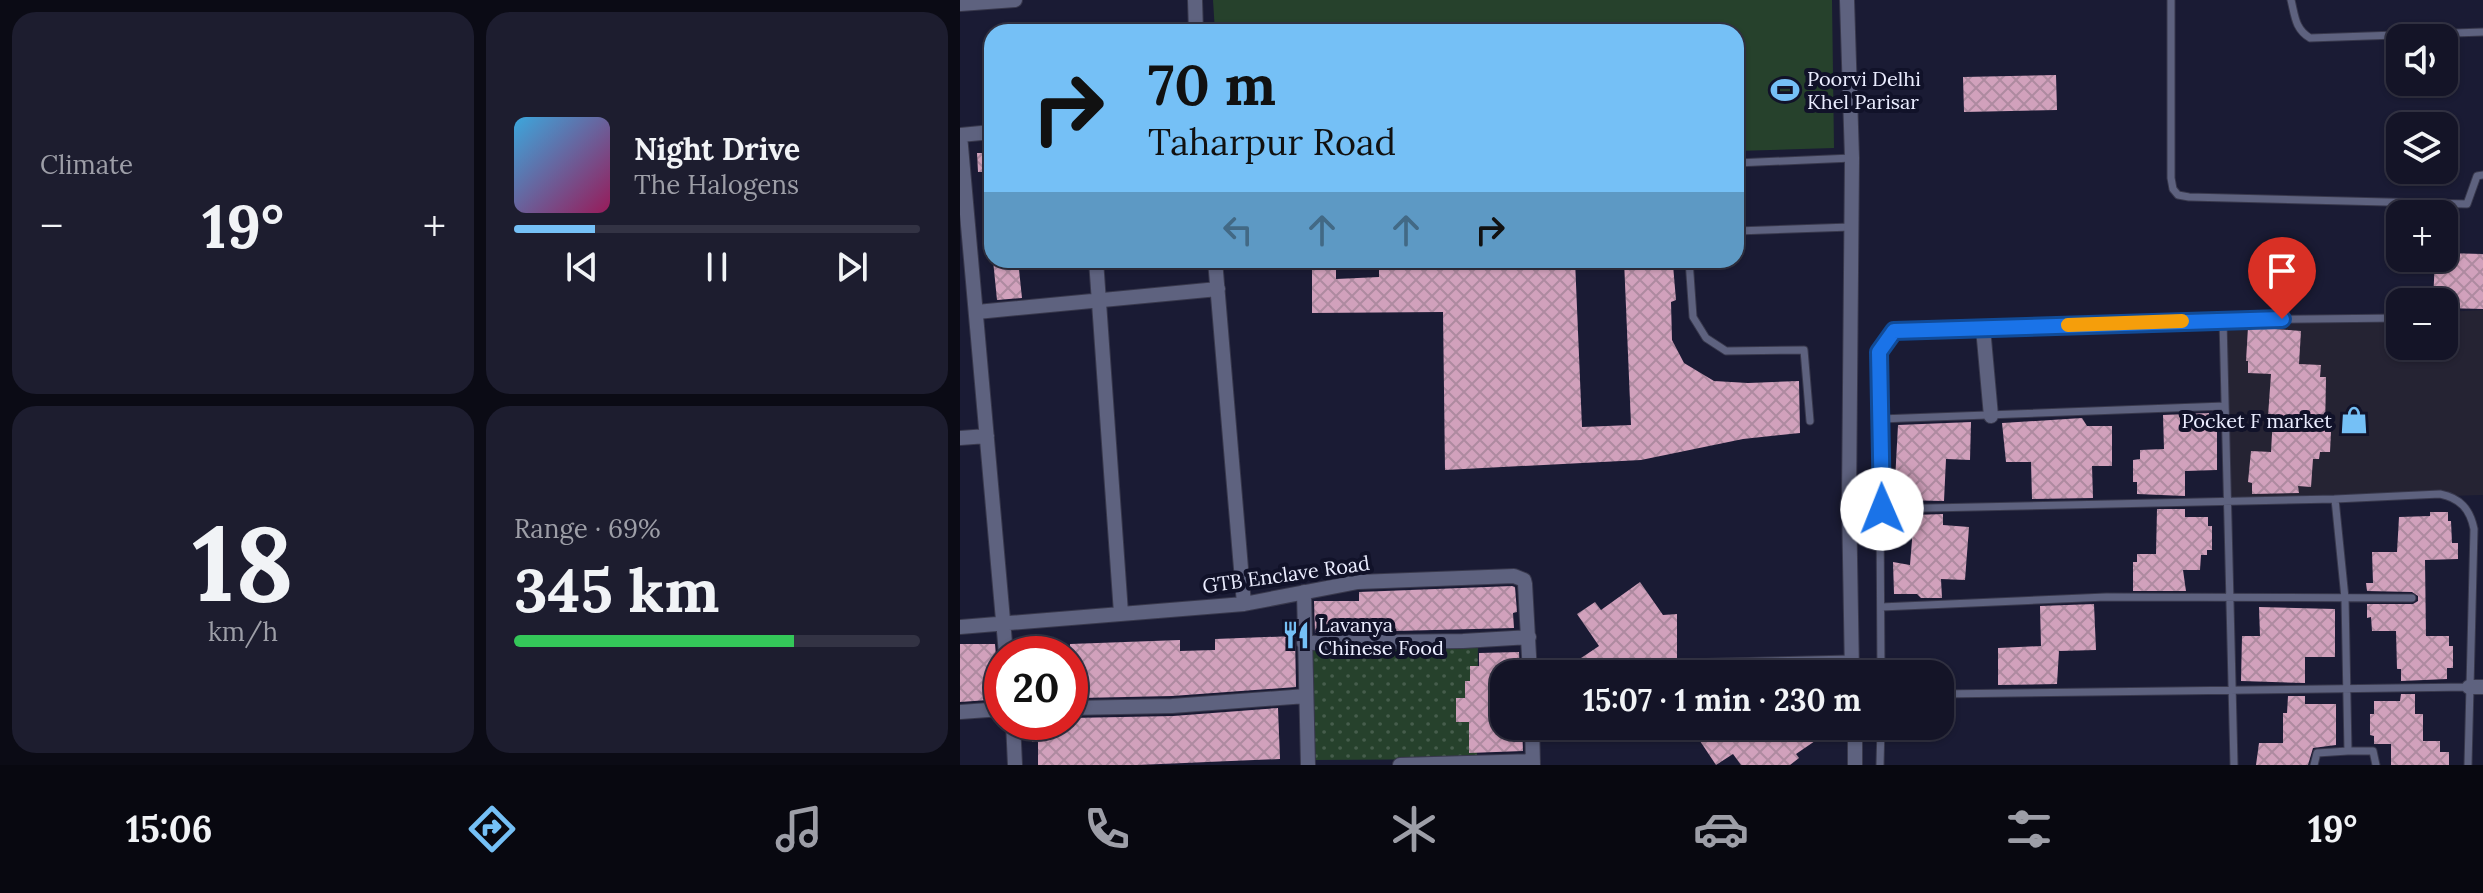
<!DOCTYPE html>
<html lang="en">
<head>
<meta charset="utf-8">
<style>
	:root { --surface:#141427; --page:#1d1d2f; --text:#f1f3f6; --muted:#9d9ea7; --line:#334; --accent:#75c0f6 }
	body { margin:0; font-family:Lora,serif; background:var(--page); color:var(--text); height:100vh; display:flex; flex-direction:column; font-size:30px; white-space:nowrap }
	* { box-sizing:border-box; margin:0 }
	p { font-size:26px; color:var(--muted) }
	.icon { flex:none; width:44px; height:44px; fill:none; stroke:currentColor; stroke-width:2; stroke-linecap:round; stroke-linejoin:round }
	.map { position:relative; flex:1; overflow:hidden }
	.side { display:flex; flex-direction:column; gap:12px; padding:12px; background:#0b0b15; width:960px }
	.side>* { flex:none }
	.guide { position:absolute; left:24px; top:24px; width:760px; height:244px; border-radius:24px; box-shadow:0 2px 6px #0004,0 0 0 2px var(--line); background:#75c0f6; color:#111; overflow:hidden }
	.tools { position:absolute; left:1426px; top:24px; display:grid; gap:16px }
	.tools a { display:grid; place-items:center; width:72px; height:72px; border-radius:16px; background:var(--surface); box-shadow:0 2px 6px #0004,0 0 0 2px var(--line); font-size:40px }
	.speed { position:absolute; left:24px; top:636px; display:flex; gap:16px; font-size:40px; font-weight:700; text-align:center }
	.speed>* { display:grid; place-content:center; width:104px; height:104px; border-radius:50%; background:var(--surface); box-shadow:0 2px 6px #0004,0 0 0 2px var(--line); line-height:1 }
	.speed .limit { border:12px solid #d22; background:#fff; color:#111 }
	.pin { position:absolute; display:grid; place-items:center; width:68px; height:68px; color:#fff; margin:-82px -34px; border-radius:50% 50% 50% 0; rotate:-45deg; box-shadow:0 0 8px #0007 }
	.pin .icon { rotate:45deg }
	.me { position:absolute; width:88px; margin:-44px; rotate:359deg; stroke-linejoin:round; filter:drop-shadow(0 0 6px #0008) }
	.turn { display:flex; align-items:center; gap:28px; height:168px; padding:0 32px; font-size:36px }
	.turn .icon { width:104px; height:104px; stroke-width:2.5 }
	.turn b { display:block; font-size:56px; line-height:68px }
	.lanes { display:flex; align-items:center; height:76px; padding:0 32px; background:#0003; justify-content:center; gap:40px; direction:ltr }
	.lanes .off { opacity:.35 }
	.big { font-size:60px; font-weight:700; line-height:1.1 }
	.side .widget { flex:1; display:flex; flex-direction:column; justify-content:center; gap:12px; min-width:0; padding:0 28px; border-radius:24px; background:var(--page) }
	.side .dial { align-items:center; gap:0 }
	.dial b { font-size:104px; line-height:1 }
	.song { display:flex; align-items:center; gap:24px }
	.cover { width:96px; height:96px; border-radius:12px; background:linear-gradient(135deg,hsl(200 70% 55%),hsl(330 70% 35%)) }
	.played { height:8px; border-radius:4px; background:linear-gradient(90deg,var(--accent) 20%,var(--line) 20%) }
	.keys { display:flex; justify-content:space-around; direction:ltr }
	.heat { display:flex; justify-content:space-between; align-items:center; font-size:44px; direction:ltr }
	.charge { height:12px; border-radius:6px; background:linear-gradient(90deg,#34c759 69%,var(--line) 0) }
	.side .tiles { flex:1; display:grid; gap:12px; grid-template-columns:repeat(2,1fr) }
	.trip { position:absolute; left:530px; top:660px; width:464px; height:80px; border-radius:24px; background:var(--surface); box-shadow:0 2px 6px #0004,0 0 0 2px var(--line); font-weight:700; line-height:80px; text-align:center }
	.tab-bar { display:flex; height:128px; justify-content:space-around; align-items:center; background:#080810; color:var(--muted) }
	.tab-bar .icon { width:56px; height:56px }
	.tab-bar .active { color:var(--accent) }
	.tab-bar b { font-size:36px; color:var(--text) }
	main { display:flex; flex:1; min-height:0 }
	.map>svg:first-child { display:block }
</style>
</head>
<body>
<main>
<section class="side">
<div class="tiles">
<div class="widget"><p>Climate</p>
<div class="heat"><a>−</a><b class="big">19°</b><a>+</a></div>
</div>
<div class="widget">
<div class="song"><i class="cover"></i><div><b>Night Drive</b><p>The Halogens</p></div></div>
<div class="played"></div>
<div class="keys"><svg class="icon" aria-label="previous" viewBox="0 0 24 24"><path d="M18 5L8 12l10 7zM5 5v14"/></svg><svg class="icon" aria-label="pause" viewBox="0 0 24 24"><path d="M8 5v14M16 5v14"/></svg><svg class="icon" aria-label="next" viewBox="0 0 24 24"><path d="M6 5l10 7-10 7zM19 5v14"/></svg></div>
</div>
<div class="widget dial"><b>18</b><p>km/h</p></div>
<div class="widget"><p>Range · 69%</p><b class="big">345 km</b><div class="charge"></div></div>
</div>
</section>
<div class="map">
<svg width="1523" height="765" viewBox="0 0 1523 765">
	<defs>
		<pattern id="park-dots" width="8" height="8" patternUnits="userSpaceOnUse" patternTransform="scale(2)"><rect width="8" height="8" fill="#26412c"/><path d="M2 2h.1M6 6h.1" fill="none" stroke="#465d4c" stroke-width="1.8" stroke-linecap="round"/></pattern>
		<pattern id="building-cross-hatch" width="8" height="8" patternUnits="userSpaceOnUse" patternTransform="scale(2)"><rect width="8" height="8" fill="#d1a1bc"/><path d="M0 0l8 8M0 8l8-8" fill="none" stroke="#ae8aa0"/></pattern>
	</defs>
	<rect width="100%" height="100%" fill="#1a1b34"/>
	<path fill="#252333" d="M1523,310V495L1267,502L1263,320L1440,313V346H1484V312Z"/>
	<path fill="url(#park-dots)" d="M518,639L517,759L352,760L349,640Z"/>
	<path fill="#26412c" d="M253,0H872L874,148L776,151V32H255Z"/>
	<path fill="url(#building-cross-hatch)" d="M1096,75L1097,110L1004,112L1003,77Z
		M17,153H32V172H18Z
		M1484,253L1523,254V309L1484,308V302H1473L1475,258H1484Z
		M33,260H58L62,298L37,300Z
		M352,260H376V279L419,277V260H615L622,427L671,425L664,260H707V266L713,265L716,300L711,302L712,340L724,363L754,381L788,383L839,381L840,433L783,439L681,460L485,470L483,312L352,313Z
		M1288,327L1341,331L1339,364L1361,365L1360,377H1366L1365,432H1371L1370,452H1360L1359,459H1353L1351,487L1338,486L1339,493L1292,494V483L1288,482L1291,451L1311,452L1313,416H1308L1311,374L1288,373V361H1286Z
		M1249,413V429H1257V470L1225,471V496L1177,494V482H1173V460L1180,459V450L1204,449L1203,415Z
		M1122,418L1127,426H1152V466H1132L1133,498L1072,499L1071,462H1046L1042,423Z
		M1011,422L1010,460L986,459L984,501L934,500L938,425Z
		M1197,509H1225V517H1248V526H1252V550H1247V555H1241L1240,570H1223L1226,591H1173V562H1177V554H1196Z
		M1470,512H1488V521H1491L1492,543H1498V559L1465,560L1466,636H1489V646H1493V668H1487V679L1441,681V669H1437L1436,631H1412L1411,617L1407,618V604H1453L1458,601V596L1452,592L1407,591L1406,583H1413L1412,552H1437L1439,517L1470,516Z
		M983,514V525L1009,527L1005,580L981,579L982,598H961L957,594H934L933,562L950,565L954,515Z
		M680,582L703,615L717,614V669L703,674H628L618,660L639,646L617,614L635,602L641,610Z
		M552,586L555,587L557,612L553,613L554,628L355,633L354,601H399V592Z
		M1134,604L1136,650L1099,651L1097,684L1038,685V648L1081,646L1080,606Z
		M1299,607L1375,609V657H1345V683L1281,681L1282,636H1300Z
		M335,636L336,687L212,696L121,698L120,669L110,670V644L220,640V651L255,650V639Z
		M0,644H35L36,656L42,663V699L0,702Z
		M559,652L560,674H544V726H562L563,751L509,753V722H496V698H505V681H510V666H519V653Z
		M1441,694H1455V714H1463V741H1480V752H1489V765H1431V744H1414V736L1410,735V714H1414V701H1440Z
		M1328,696H1345V704H1376V745L1353,748L1348,765H1296L1299,743H1323V713H1327Z
		M318,708L320,759L177,765H78V742H72L71,722H110V718L213,716Z
		M749,726H845L855,741L836,754L839,758L830,765H781L773,754L756,765L740,741L754,733Z"/>
	<g fill="none" stroke-linecap="round" stroke-linejoin="round">
		<defs>
			<path id="lane" d="M1211,0V178L1213,189L1218,195L1229,197L1507,204L1517,176L1523,175
				M1331,0C1335,16 1335,29 1350,38L1523,32
				M776,163L892,158
				M776,231L891,227
				M729,260L733,317L746,338L766,351L844,350L850,421
				M1263,320L1274,765
				M920,419L1265,406
				M1375,499L1385,598L1388,751H1413L1416,765
				M922,509L1375,499L1480,494C1500,498 1510,509 1514,529L1508,765
				M921,607L1146,597L1452,598
				M724,663L890,659
				M921,674L919,352L934,331L1263,320L1440,318
				M980,694L1509,687
				M920,765L921,726
				M1354,765L1357,753L1388,751"/>
			<path id="street" d="M235,0L236,32
				M887,0L892,158L889,501L892,674
				M0,4L55,0
				M0,135L46,654
				M0,135L32,132
				M136,260L161,613
				M255,260L284,604
				M17,312L258,289
				M1023,328L1031,416
				M0,438L27,436
				M344,592L348,765
				M0,627L284,604L398,582L554,576L564,580L565,584L570,674
				M344,643L503,641L569,637
				M1509,687H1523
				M110,708L212,706L346,696
				M0,712L42,709
				M53,722L55,765
				M572,726L573,765
				M895,726V765
				M440,765L573,761"/>
		</defs>
		<use href="#lane" stroke="#38384c" stroke-width="9"/>
		<use href="#street" stroke="#38384c" stroke-width="16"/>
		<use href="#lane" stroke="#5e627f" stroke-width="7"/>
		<use href="#street" stroke="#5e627f" stroke-width="14"/>
	</g>
	<g fill="none" stroke-linecap="round" stroke-linejoin="round">
		<defs>
			<path id="route" d="M922,509L919,352L934,331L1322,319"/>
		</defs>
		<use href="#route" stroke="#114b97" stroke-width="20"/>
		<use href="#route" stroke="#1a73e8" stroke-width="14"/>
		<path stroke="#f59e0b" stroke-width="14" d="M1108,325L1222,321"/>
	</g>
	<defs>
		<symbol id="stadium-bare" viewBox="-9 -9 18 18"><path d="M0-5a6.5 5 0 1 0 0 10a6.5 5 0 1 0 0-10ZM-3.5-1.8h7v3.6h-7Z" fill="#75c0f6" stroke="#111229" stroke-width="2.5" paint-order="stroke"/></symbol>
		<symbol id="shop-bare" viewBox="-9 -9 18 18"><path d="M-5-2.5h2.3a2.7 3.5 0 0 1 5.4 0H5L5.5 6h-11ZM-1.5-2.5h3a1.5 2.3 0 0 0-3 0Z" fill="#75c0f6" stroke="#111229" stroke-width="2.5" paint-order="stroke"/></symbol>
		<symbol id="restaurant-bare" viewBox="-9 -9 18 18"><path d="M-5-6h1v4h1v-4h1v4h1v-4h1v5L-1.5 .5V6h-2V.5L-5-1ZM5-6V6H3V1.5H1.5Q1.5-4 5-6Z" fill="#75c0f6" stroke="#111229" stroke-width="2.5" paint-order="stroke"/></symbol>
	</defs>
	<g fill-rule="evenodd">
		<use href="#stadium-bare" x="805" y="70" width="40" height="40"/>
		<use href="#shop-bare" x="1374" y="400" width="40" height="40"/>
		<use href="#restaurant-bare" x="316" y="615" width="40" height="40"/>
	</g>
	<g text-anchor="middle" dominant-baseline="central" stroke-width="8" stroke-linejoin="round" paint-order="stroke">
		<g font-size="20" fill="#ebedff" stroke="#111229" text-anchor="start">
			<text x="847" y="78">Poorvi Delhi<tspan x="847" dy="23">Khel Parisar</tspan></text>
			<text x="1372" y="420" text-anchor="end">Pocket F market</text>
			<text x="358" y="624">Lavanya<tspan x="358" dy="23">Chinese Food</tspan></text>
		</g>
		<g font-size="20" fill="#ebedff" stroke="#111229">
			<text transform="translate(326 574) rotate(-8)">GTB Enclave Road</text>
		</g>
	</g>
</svg>
<div class="tools">
<a><svg class="icon" aria-label="sound" viewBox="0 0 24 24"><path d="M4 9h4l5-4v14l-5-4H4zM17 9q2 3 0 6"/></svg></a>
<a><svg class="icon" aria-label="layers" viewBox="0 0 24 24"><path d="M12 4l9 5-9 5-9-5zM3 14l9 5 9-5"/></svg></a>
<a>+</a>
<a>−</a>
</div>
<div class="speed"><div class="limit">20</div></div>
<div class="pin" style="left:1322px;top:319px;background:#d93025"><svg class="icon" aria-label="arrive" viewBox="0 0 24 24"><path d="M6 21V4h12l-3 4 3 4H6"/></svg></div>
<svg class="me" style="left:922px;top:509px" viewBox="-20 -20 40 40"><circle r="19" fill="#fff"/><path d="M0-13L10 11 0 6-10 11z" fill="#1a73e8"/></svg>
<div class="trip">15:07 · 1 min · 230 m</div>
<div class="guide">
<div class="turn"><svg class="icon" aria-label="right" viewBox="0 0 24 24"><path d="M7 20v-9h11M14 6l5 5-5 5"/></svg><div><b>70 m</b>Taharpur Road</div></div>
<div class="lanes"><svg class="icon off" aria-label="left" viewBox="0 0 24 24"><path d="M17 20v-9H6M10 6l-5 5 5 5"/></svg><svg class="icon off" aria-label="ahead" viewBox="0 0 24 24"><path d="M12 20V5M6 11l6-6 6 6"/></svg><svg class="icon off" aria-label="ahead" viewBox="0 0 24 24"><path d="M12 20V5M6 11l6-6 6 6"/></svg><svg class="icon" aria-label="right" viewBox="0 0 24 24"><path d="M7 20v-9h11M14 6l5 5-5 5"/></svg></div>
</div>
</div>
</main>
<nav class="tab-bar">
<b>15:06</b>
<svg class="icon active" aria-label="directions" viewBox="0 0 24 24"><path d="M12 3l9 9-9 9-9-9zM9 14v-3h6M13 9l2 2-2 2"/></svg>
<svg class="icon" aria-label="music" viewBox="0 0 24 24"><path d="M9 18V5l10-2v13"/><circle cx="6" cy="18" r="3"/><circle cx="16" cy="16" r="3"/></svg>
<svg class="icon" aria-label="phone" viewBox="0 0 24 24"><path d="M5 4h4l2 5-3 2q2 4 5 5l2-3 5 2v4C11 20 4 13 5 4z"/></svg>
<svg class="icon" aria-label="climate" viewBox="0 0 24 24"><path d="M12 3v18M4 7l16 10M4 17L20 7"/></svg>
<svg class="icon" aria-label="car" viewBox="0 0 24 24"><path d="M5 17H2v-5l4-1 3-4h7l3 4 3 1v5h-3M9 17h6M6 11h13"/><circle cx="7" cy="17" r="2"/><circle cx="17" cy="17" r="2"/></svg>
<svg class="icon" aria-label="filters" viewBox="0 0 24 24"><path d="M4 7h16M4 17h16"/><circle cx="9" cy="7" r="2"/><circle cx="15" cy="17" r="2"/></svg>
<b>19°</b>
</nav>
</body>
</html>
